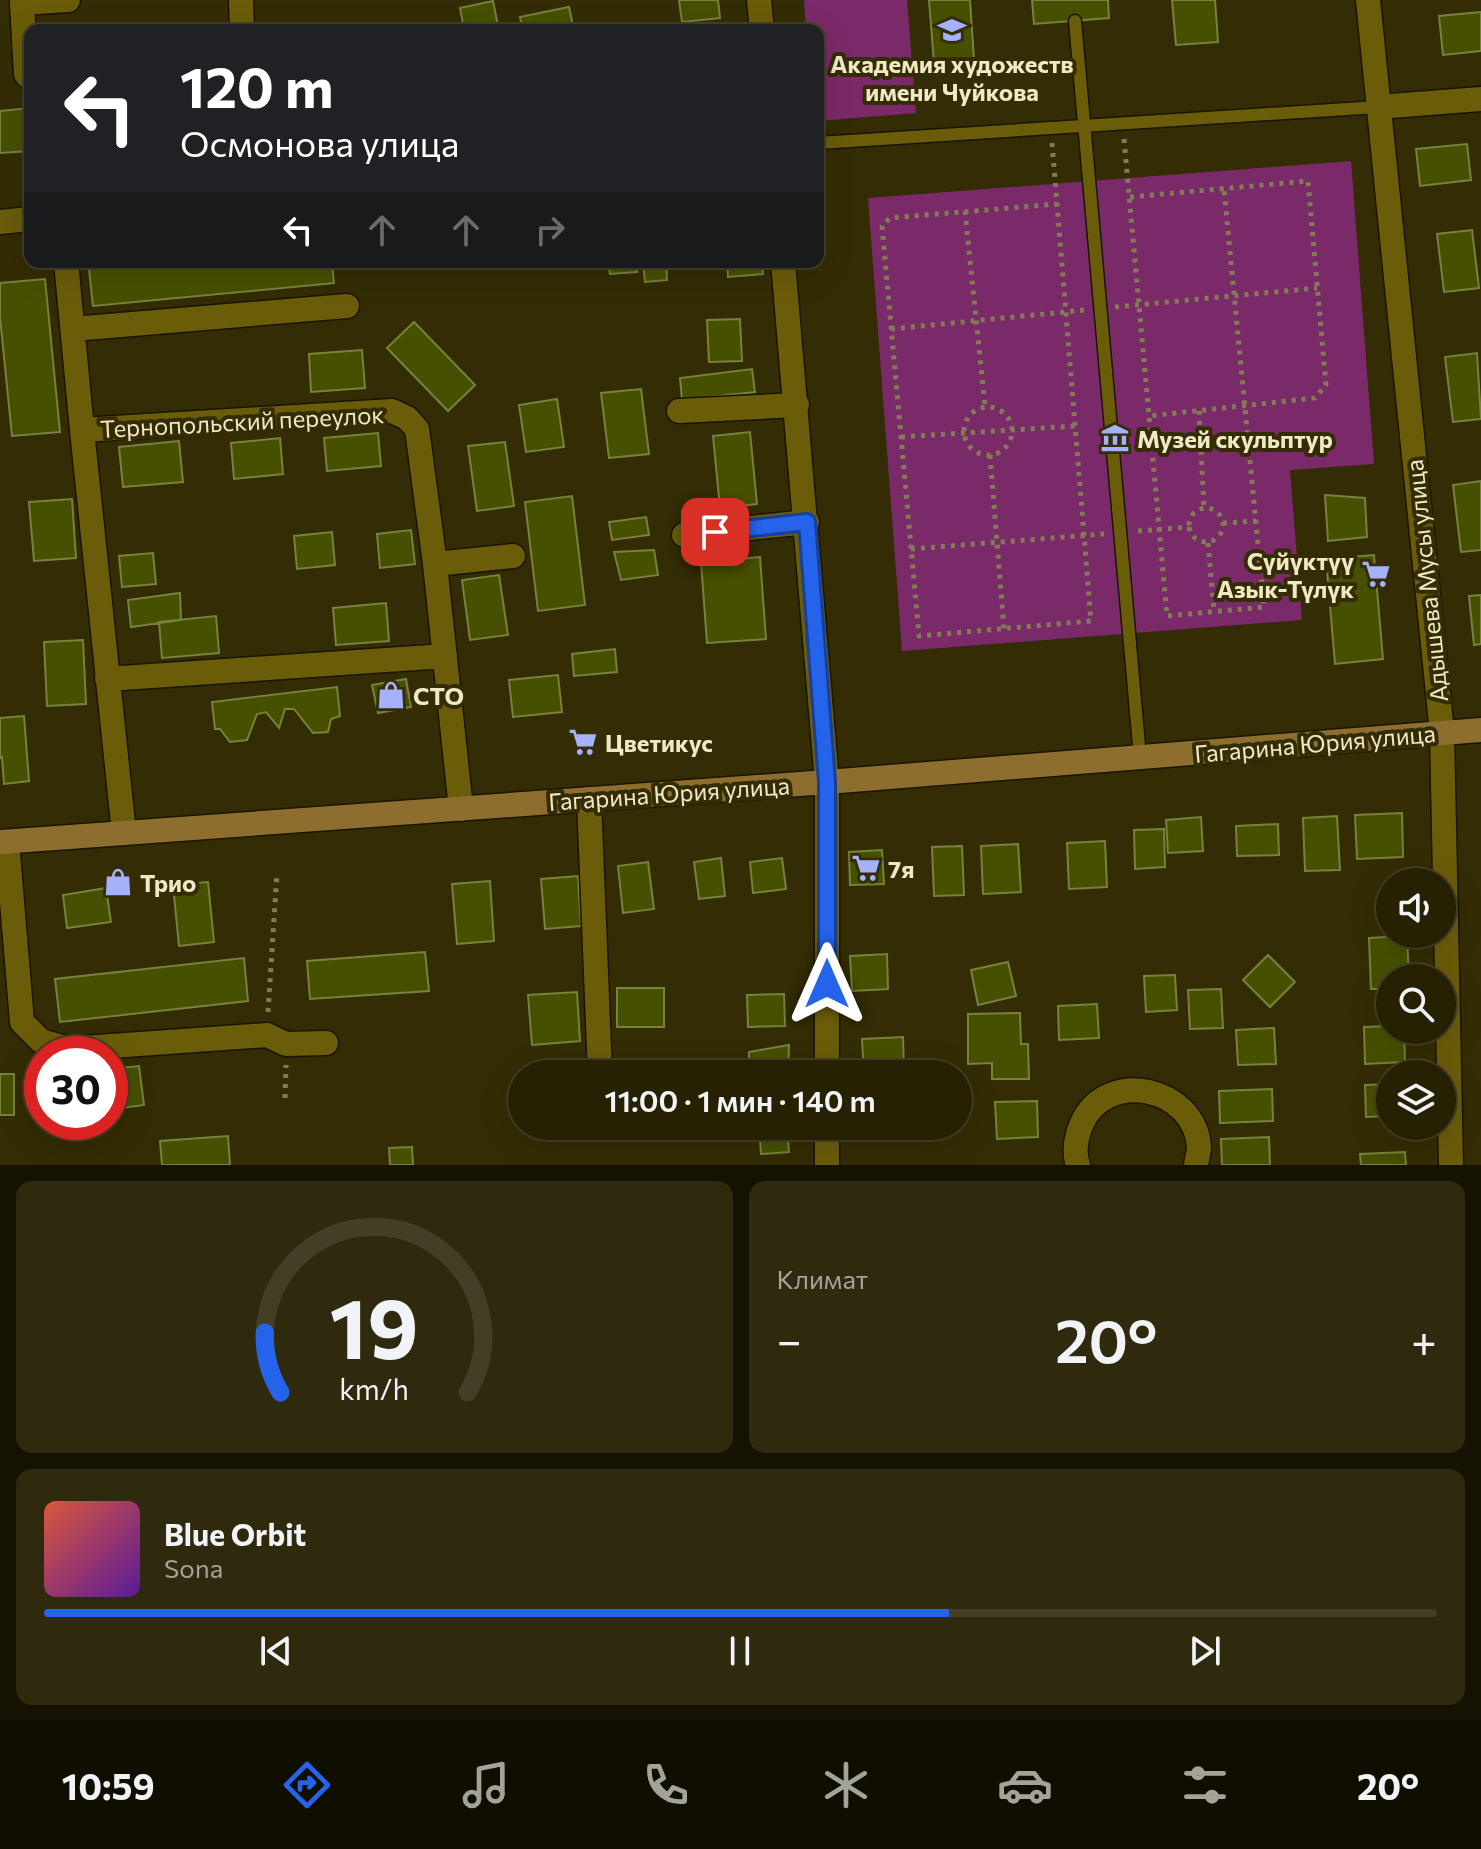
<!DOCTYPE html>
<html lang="ru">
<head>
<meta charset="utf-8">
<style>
	:root { --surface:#272103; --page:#2f290d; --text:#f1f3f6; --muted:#a4a39a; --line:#433e25; --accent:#2563eb }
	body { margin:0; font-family:Commissioner,sans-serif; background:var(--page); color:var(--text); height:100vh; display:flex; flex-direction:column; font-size:30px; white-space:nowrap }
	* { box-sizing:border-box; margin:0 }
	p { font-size:26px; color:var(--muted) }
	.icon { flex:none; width:44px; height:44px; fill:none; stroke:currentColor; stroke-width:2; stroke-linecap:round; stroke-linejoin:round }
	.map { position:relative; height:1165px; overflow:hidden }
	.details { display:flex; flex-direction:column; gap:16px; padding:16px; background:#151202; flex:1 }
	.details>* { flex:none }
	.banner { position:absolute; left:24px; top:24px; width:800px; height:244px; border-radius:16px; box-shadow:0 8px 32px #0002,0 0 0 2px var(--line); background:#202124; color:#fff; overflow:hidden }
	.buttons { position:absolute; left:1376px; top:868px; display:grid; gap:16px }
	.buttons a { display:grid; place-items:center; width:80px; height:80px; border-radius:50%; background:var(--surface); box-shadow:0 8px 32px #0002,0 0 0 2px var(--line); font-size:40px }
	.speed { position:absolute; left:24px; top:1036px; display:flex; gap:16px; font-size:40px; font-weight:700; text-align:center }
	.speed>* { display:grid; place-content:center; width:104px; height:104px; border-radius:50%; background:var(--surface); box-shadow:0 8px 32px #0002,0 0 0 2px var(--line); line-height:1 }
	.speed .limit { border:12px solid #d22; background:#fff; color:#111 }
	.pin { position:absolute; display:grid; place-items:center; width:68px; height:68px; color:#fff; margin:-34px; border-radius:16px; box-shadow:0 4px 12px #0006 }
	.me { position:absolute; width:88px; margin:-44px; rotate:0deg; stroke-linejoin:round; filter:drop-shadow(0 0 6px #0008) }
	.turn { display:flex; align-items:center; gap:28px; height:168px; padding:0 24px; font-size:36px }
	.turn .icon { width:104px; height:104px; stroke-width:2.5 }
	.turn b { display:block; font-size:56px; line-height:68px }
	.lanes { display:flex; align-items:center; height:76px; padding:0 24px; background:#0003; justify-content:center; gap:40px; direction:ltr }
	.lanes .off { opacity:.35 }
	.big { font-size:60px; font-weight:600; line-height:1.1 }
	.details .tile { flex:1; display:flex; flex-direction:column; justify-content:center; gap:12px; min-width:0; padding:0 28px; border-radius:16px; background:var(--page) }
	.details .dial { align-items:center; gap:0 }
	.dial svg { height:208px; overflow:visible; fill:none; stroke:var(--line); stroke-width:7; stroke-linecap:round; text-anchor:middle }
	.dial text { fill:var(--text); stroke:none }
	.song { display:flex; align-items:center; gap:24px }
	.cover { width:96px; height:96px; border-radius:12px; background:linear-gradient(135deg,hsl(10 70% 55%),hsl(270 70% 35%)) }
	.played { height:8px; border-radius:4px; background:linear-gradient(90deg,var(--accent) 65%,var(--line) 65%) }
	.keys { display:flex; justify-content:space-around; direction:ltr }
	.heat { display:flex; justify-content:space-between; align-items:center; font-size:44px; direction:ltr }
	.details .tiles { flex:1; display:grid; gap:16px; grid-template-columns:1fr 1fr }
	.tile:last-child { grid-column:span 2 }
	.trip { position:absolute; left:508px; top:1060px; width:464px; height:80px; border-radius:40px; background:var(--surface); box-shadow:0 8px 32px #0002,0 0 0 2px var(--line); font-weight:600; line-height:80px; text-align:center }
	.tabs { display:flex; height:128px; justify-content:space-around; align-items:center; background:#100d01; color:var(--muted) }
	.tabs .icon { width:56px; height:56px }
	.tabs .on { color:var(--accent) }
	.tabs b { font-size:36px; color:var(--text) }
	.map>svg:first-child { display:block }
</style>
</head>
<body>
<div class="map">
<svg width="1481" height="1165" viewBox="0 0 1481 1165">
	<rect width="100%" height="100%" fill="#342c04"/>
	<path fill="#7a2a68" d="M804,0H907L916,113L818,121V30H806Z
		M1351,161L1374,464L1290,470L1302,620L902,651L868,198Z"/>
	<path fill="#475000" stroke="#76823d" stroke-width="2" d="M679,0H718L720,18L682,22Z
		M929,0H970L974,60L934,63Z
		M1032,0H1108L1109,18L1034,24Z
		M1172,0H1215L1218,42L1176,45Z
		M493,1L498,26L464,29L460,8Z
		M569,7L574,30H523L520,17Z
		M1481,12V51L1443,55L1439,16Z
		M30,108V151L0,153V111Z
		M1467,144L1471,180L1420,186L1416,149Z
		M1472,230L1479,288L1444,292L1437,234Z
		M158,262H332L334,283L93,306L89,269Z
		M412,262H475V263L413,267Z
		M608,262H636L637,272L610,274Z
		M643,262H666L667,280L645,282Z
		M727,262H762L763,274L728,277Z
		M45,279L60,432L12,436L0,317V283Z
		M740,319L742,361L709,362L707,320Z
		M414,322L475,385L448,411L387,348Z
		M362,350L365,388L311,392L309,354Z
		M1477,353L1481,419L1453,422L1445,357Z
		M752,369L755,392L682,400L680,378Z
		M641,389L649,454L609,458L601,393Z
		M557,399L564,447L526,452L519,405Z
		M750,432L757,504L720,508L713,436Z
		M378,433L381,466L327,471L324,438Z
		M280,438L283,474L234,479L231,443Z
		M179,441L183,482L123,487L119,447Z
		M505,442L514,506L477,511L468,446Z
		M1481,481V550L1461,552L1453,485Z
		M1325,495L1365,498L1367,537L1328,541Z
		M572,496L585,605L538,611L525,502Z
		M72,499L76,558L34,561L29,502Z
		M646,517L649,535L612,540L609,522Z
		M411,530L415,564L380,568L377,534Z
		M332,532L335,565L297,569L294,536Z
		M654,550L658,575L621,580L614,552Z
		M153,553L156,584L122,587L119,556Z
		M1374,555L1383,659L1335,664L1326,559Z
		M760,557L766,639L707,643L701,562Z
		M499,575L508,635L470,640L462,580Z
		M180,593L181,620L131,627L128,600Z
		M1481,595V644L1474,645L1469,596Z
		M386,603L389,641L336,645L333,608Z
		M216,616L219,653L162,658L159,622Z
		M83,640L86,704L47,706L44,642Z
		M615,649L617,672L574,676L572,654Z
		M558,675L562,712L513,717L509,680Z
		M406,679L411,707L378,713L372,685Z
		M337,687L340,716L331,719L328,732L313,733L294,709H285L279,728L266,712L257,714L247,740L230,742L220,729H215L212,702Z
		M24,716L29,781L4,784L2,757L0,758V718Z
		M1402,813L1403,857L1357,859L1355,815Z
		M1337,816L1340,870L1305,871L1303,818Z
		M1201,817L1203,851L1168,853L1166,820Z
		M1278,824L1279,855L1237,856L1236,826Z
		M1164,829L1165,867L1135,869L1134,830Z
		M1105,841L1107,887L1069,889L1067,843Z
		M1018,844L1021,892L983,894L981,846Z
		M962,846L964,895L934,896L932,847Z
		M882,850L884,884L850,885L849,852Z
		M721,858L725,896L699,899L694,862Z
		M782,858L786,889L753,893L750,862Z
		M648,862L654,909L623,913L618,866Z
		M578,876L581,926L545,929L541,879Z
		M490,881L494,941L457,944L452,884Z
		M208,882L214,942L179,946L173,885Z
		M106,888L111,922L67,928L63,895Z
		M1407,936L1409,978H1390V989H1371L1369,938Z
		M425,952L429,991L310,999L307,961Z
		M887,954L888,989L852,991L850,956Z
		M1268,955L1295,982L1270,1007L1243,980Z
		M244,958L248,1001L60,1022L55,979Z
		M1008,962L1016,996L978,1005L971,970Z
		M1175,975L1177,1010L1146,1012L1144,976Z
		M617,988H664V1027H617Z
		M1221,989L1223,1028L1190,1029L1188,990Z
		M577,992L580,1041L532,1045L528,995Z
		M784,994L785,1026L748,1027L747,995Z
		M1097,1004L1099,1038L1059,1040L1058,1006Z
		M1020,1013L1021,1044H1028L1029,1079H992V1063L968,1064V1014Z
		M1390,1026V1030H1404L1405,1062L1365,1064L1364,1027Z
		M1274,1028L1276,1064L1238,1065L1236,1030Z
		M903,1037L904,1073L864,1074L862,1039Z
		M789,1045L788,1074H749V1052Z
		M139,1066L144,1105L114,1109L110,1069Z
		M0,1074H14V1115H0Z
		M1390,1084V1116L1366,1117L1365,1085Z
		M1272,1089L1273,1121L1220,1123L1219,1091Z
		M1037,1101L1038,1137L997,1139L995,1102Z
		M759,1126H787L789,1152L761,1154Z
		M854,1126H902V1138L855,1140Z
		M228,1136L230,1165H162L160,1141Z
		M1269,1137L1270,1165H1222L1221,1139Z
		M412,1147L413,1165H390L389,1148Z
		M1405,1152L1406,1165H1361L1360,1154Z"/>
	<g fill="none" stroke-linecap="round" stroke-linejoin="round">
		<defs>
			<path id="lane" d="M1075,21L1140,757
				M818,143L1378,107"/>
			<path id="street" d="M22,0V3L68,0
				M241,0L242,30
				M759,0L762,30
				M1368,0L1442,733L1451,1165
				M22,3L26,74L30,78
				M1378,107L1481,99
				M0,222L30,219
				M66,262L82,430
				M783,262L827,782V1074
				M73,329L347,306
				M679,411L797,405
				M684,535L807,522
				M435,564L513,556
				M107,679L445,656
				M589,799L600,1073
				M124,833L82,430L392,411L407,418L417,429L435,564L461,809
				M7,842L22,1022L41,1041L69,1049L267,1035L286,1044L326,1043
				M827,1165V1126
				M1078,1165C1073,1151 1076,1137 1082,1123C1107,1068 1195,1087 1199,1147C1199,1152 1197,1159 1196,1165"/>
			<path id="secondary" d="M0,842L827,782L1481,730"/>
		</defs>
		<use href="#lane" stroke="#1a1501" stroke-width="15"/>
		<use href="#street" stroke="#1a1501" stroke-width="27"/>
		<use href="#secondary" stroke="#1a1501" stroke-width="27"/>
		<path stroke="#837b55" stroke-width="5" stroke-dasharray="4 6" stroke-linecap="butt" d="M1124,139L1167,616L1264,607L1224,189
			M1052,143L1057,204L1091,621L919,636L882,226L890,218L1057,204
			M1130,197L1308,181L1326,385L1315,398L1149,416
			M965,211L985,406
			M1115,307L1317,288
			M891,329L1085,310
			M964 431a24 24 0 1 1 48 0a24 24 0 1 1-48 0Z
			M1199,411L1204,508
			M901,437L1075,426
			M990,455L1004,629
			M1189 525a17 17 0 1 1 34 0a17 17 0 1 1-34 0Z
			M1223,523L1256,521
			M1138,531L1189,527
			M1208,543L1214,611
			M911,549L1104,534
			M268,1012L277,873
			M285,1098L286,1065"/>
		<use href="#lane" stroke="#6b5c0a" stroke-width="12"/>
		<use href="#street" stroke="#6b5c0a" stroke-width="24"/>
		<use href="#secondary" stroke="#8e6e2f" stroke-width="24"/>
	</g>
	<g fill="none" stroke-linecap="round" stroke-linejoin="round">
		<defs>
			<path id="route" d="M715,532L807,522L827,782V984"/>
		</defs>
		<use href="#route" stroke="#184099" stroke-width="20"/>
		<use href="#route" stroke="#2563eb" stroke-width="14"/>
	</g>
	<defs>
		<symbol id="university-bare" viewBox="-9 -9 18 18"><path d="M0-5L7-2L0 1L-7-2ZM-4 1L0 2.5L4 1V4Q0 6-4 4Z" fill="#a6b1fc" stroke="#342c04" stroke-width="2.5" paint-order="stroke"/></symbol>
		<symbol id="museum-bare" viewBox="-9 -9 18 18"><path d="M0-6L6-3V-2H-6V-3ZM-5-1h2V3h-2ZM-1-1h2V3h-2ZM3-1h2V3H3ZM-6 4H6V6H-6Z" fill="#a6b1fc" stroke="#342c04" stroke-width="2.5" paint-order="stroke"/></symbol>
		<symbol id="supermarket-bare" viewBox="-9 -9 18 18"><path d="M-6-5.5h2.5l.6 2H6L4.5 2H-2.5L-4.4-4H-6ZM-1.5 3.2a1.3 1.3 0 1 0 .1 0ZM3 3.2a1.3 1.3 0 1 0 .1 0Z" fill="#a6b1fc" stroke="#342c04" stroke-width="2.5" paint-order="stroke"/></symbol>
		<symbol id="shop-bare" viewBox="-9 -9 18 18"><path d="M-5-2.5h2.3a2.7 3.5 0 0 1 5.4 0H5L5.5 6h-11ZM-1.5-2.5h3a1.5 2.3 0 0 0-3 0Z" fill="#a6b1fc" stroke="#342c04" stroke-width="2.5" paint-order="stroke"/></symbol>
	</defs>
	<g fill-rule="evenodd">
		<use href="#university-bare" x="932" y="10" width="40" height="40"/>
		<use href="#museum-bare" x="1095" y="418" width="40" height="40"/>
		<use href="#supermarket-bare" x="1356" y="554" width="40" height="40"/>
		<use href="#shop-bare" x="371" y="675" width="40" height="40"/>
		<use href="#supermarket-bare" x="563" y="722" width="40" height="40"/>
		<use href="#supermarket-bare" x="846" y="848" width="40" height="40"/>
		<use href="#shop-bare" x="98" y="862" width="40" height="40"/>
	</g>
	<g text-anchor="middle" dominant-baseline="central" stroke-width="8" stroke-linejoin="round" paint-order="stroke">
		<g font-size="24" font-weight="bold" fill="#f0e9c5" stroke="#342c04" text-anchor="start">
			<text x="952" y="63" text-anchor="middle">Академия художеств<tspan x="952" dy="28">имени Чуйкова</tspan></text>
			<text x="1137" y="438">Музей скульптур</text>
			<text x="1354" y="560" text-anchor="end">Сүйүктүү<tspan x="1354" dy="28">Азык-Түлүк</tspan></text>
			<text x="413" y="695">СТО</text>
			<text x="605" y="742">Цветикус</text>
			<text x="888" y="868">7я</text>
			<text x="140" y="882">Трио</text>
		</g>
		<g font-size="24" fill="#f0e9c5" stroke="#342c04">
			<text transform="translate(242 421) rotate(-3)">Тернопольский переулок</text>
			<text transform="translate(1426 581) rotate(-96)">Адышева Мусы улица</text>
			<text transform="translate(1315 743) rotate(-5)">Гагарина Юрия улица</text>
			<text transform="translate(669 793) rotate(-4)">Гагарина Юрия улица</text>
		</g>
	</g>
</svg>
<div class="buttons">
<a><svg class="icon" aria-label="sound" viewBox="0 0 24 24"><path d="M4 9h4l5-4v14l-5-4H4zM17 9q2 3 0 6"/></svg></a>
<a><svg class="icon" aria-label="search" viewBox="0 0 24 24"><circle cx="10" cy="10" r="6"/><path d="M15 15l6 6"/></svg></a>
<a><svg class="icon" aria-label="layers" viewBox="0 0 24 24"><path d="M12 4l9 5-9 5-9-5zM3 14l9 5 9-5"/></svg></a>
</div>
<div class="speed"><div class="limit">30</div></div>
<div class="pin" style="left:715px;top:532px;background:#d93025"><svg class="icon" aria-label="arrive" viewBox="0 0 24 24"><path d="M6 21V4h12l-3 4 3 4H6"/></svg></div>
<svg class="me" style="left:827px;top:984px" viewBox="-20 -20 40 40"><path d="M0-17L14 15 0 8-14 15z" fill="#2563eb" stroke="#fff" stroke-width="4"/></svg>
<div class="trip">11:00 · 1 мин · 140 m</div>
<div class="banner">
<div class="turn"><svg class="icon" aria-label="left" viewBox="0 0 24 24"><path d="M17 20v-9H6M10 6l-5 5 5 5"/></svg><div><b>120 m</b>Осмонова улица</div></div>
<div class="lanes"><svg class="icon" aria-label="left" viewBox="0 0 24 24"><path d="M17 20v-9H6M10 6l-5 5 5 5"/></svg><svg class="icon off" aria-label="ahead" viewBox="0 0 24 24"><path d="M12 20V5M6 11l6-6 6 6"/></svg><svg class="icon off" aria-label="ahead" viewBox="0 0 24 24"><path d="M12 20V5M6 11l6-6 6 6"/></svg><svg class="icon off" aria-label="right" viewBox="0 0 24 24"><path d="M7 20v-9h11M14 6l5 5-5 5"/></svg></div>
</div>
</div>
<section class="details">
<div class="tiles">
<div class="tile dial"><svg viewBox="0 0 100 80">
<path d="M14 69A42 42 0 1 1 86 69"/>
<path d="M14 69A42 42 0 0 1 8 46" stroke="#2563eb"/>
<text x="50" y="56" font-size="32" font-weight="700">19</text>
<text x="50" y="72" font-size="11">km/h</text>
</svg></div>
<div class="tile"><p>Климат</p>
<div class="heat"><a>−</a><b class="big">20°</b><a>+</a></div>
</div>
<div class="tile">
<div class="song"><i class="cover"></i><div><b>Blue Orbit</b><p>Sona</p></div></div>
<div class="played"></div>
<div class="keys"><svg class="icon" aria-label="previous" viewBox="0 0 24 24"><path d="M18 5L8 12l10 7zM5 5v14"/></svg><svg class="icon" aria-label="pause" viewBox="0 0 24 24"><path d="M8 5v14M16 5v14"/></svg><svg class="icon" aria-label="next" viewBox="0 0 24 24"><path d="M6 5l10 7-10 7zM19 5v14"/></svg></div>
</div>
</div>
</section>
<nav class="tabs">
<b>10:59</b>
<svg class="icon on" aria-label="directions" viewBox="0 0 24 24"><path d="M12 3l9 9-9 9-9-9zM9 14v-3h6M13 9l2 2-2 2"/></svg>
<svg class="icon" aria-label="music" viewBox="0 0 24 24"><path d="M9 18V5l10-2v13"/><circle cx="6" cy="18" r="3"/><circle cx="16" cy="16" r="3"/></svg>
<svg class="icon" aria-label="phone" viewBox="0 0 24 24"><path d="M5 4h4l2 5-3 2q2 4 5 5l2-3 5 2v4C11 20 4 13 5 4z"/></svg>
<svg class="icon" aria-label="climate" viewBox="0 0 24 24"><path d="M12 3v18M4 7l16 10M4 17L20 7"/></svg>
<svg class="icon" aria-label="car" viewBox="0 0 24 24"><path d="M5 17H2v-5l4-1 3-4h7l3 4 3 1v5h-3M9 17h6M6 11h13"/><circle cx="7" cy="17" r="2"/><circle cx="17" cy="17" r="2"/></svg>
<svg class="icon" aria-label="filters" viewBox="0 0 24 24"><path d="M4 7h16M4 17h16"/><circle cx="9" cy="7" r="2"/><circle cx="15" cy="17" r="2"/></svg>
<b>20°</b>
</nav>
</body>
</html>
